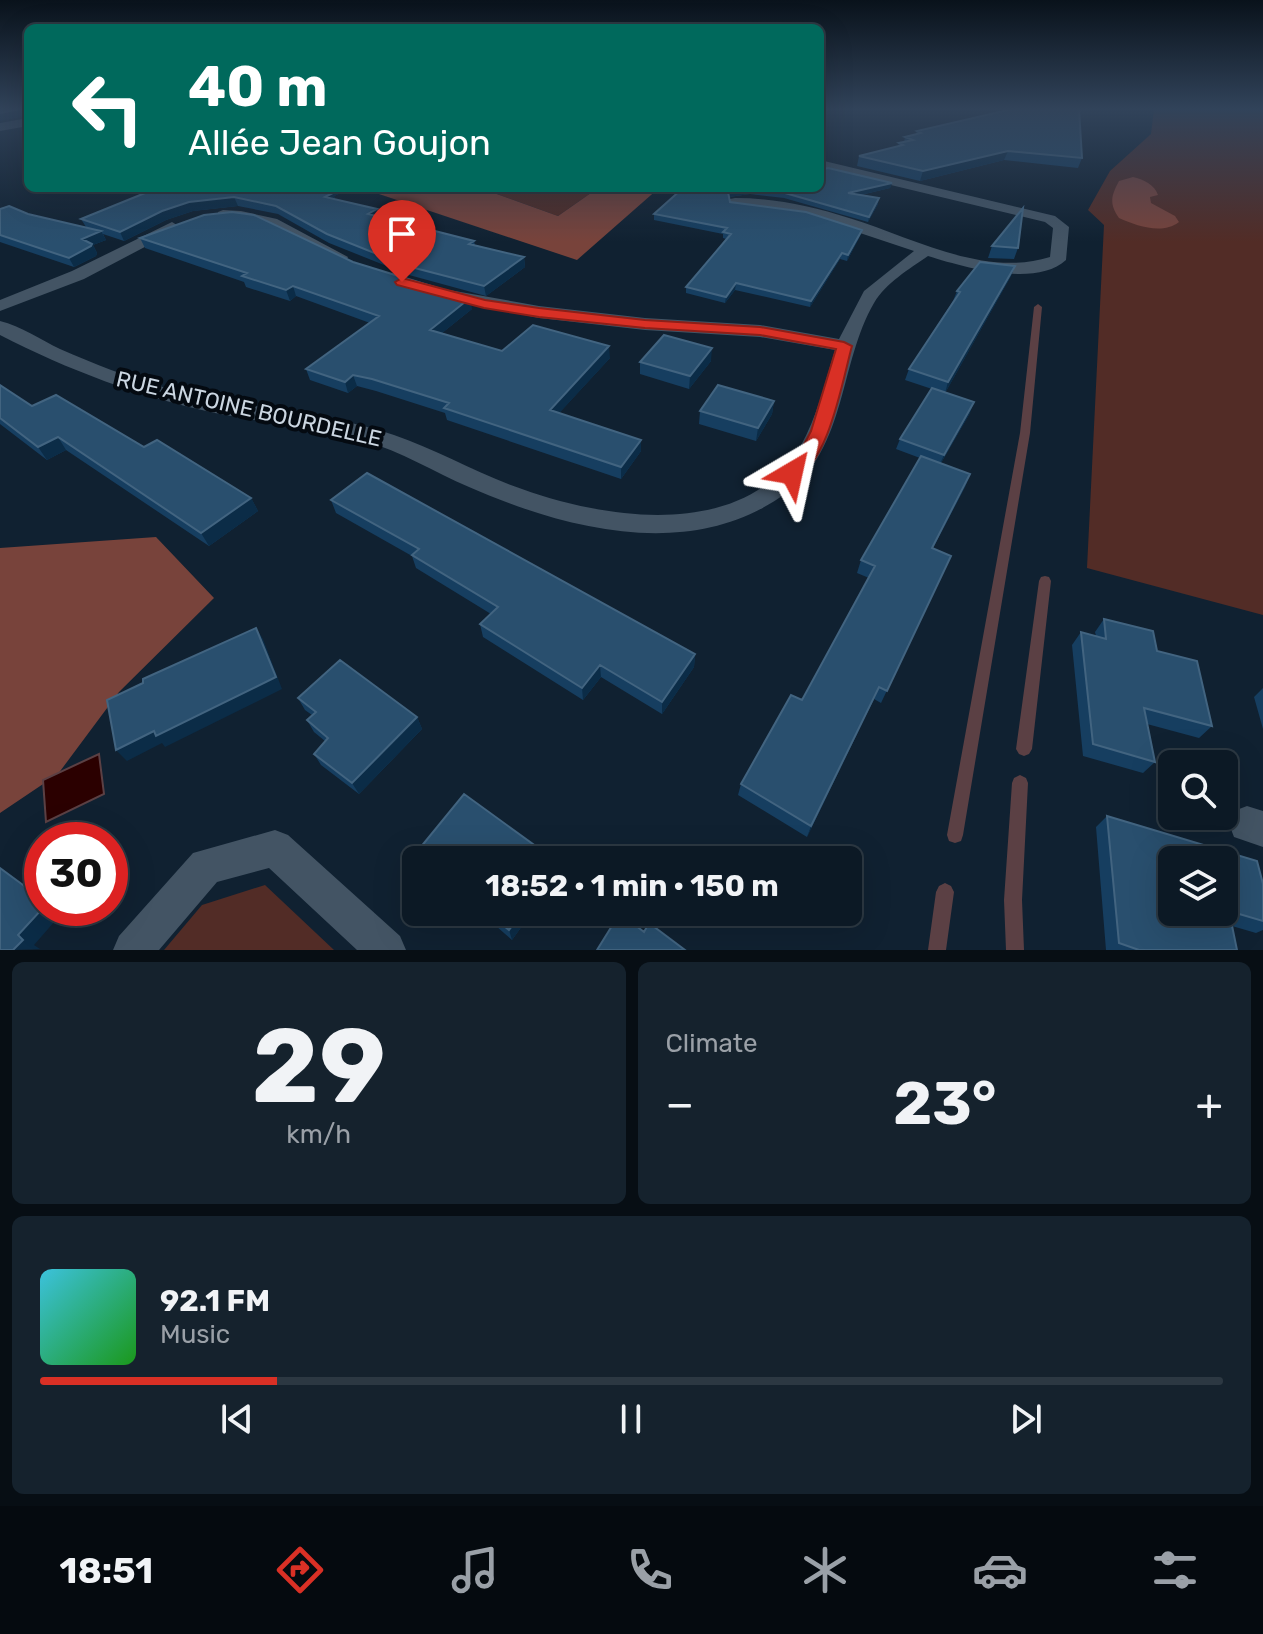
<!DOCTYPE html>
<html lang="en">
<head>
<meta charset="utf-8">
<style>
	:root { --surface:#0c1925; --page:#15222d; --text:#f1f3f6; --muted:#9aa0a7; --line:#2c3842; --accent:#d93025 }
	body { margin:0; font-family:Rubik,sans-serif; background:var(--page); color:var(--text); height:100vh; display:flex; flex-direction:column; font-size:30px; white-space:nowrap }
	* { box-sizing:border-box; margin:0 }
	p { font-size:26px; color:var(--muted) }
	.icon { flex:none; width:44px; height:44px; fill:none; stroke:currentColor; stroke-width:2; stroke-linecap:round; stroke-linejoin:round }
	.map { position:relative; height:950px; overflow:hidden }
	.details { display:flex; flex-direction:column; gap:12px; padding:12px; background:#070e14; flex:1 }
	.details>* { flex:none }
	.banner { position:absolute; left:24px; top:24px; width:800px; height:168px; border-radius:12px; box-shadow:0 8px 32px #0002,0 0 0 2px var(--line); background:#00695c; color:#fff; overflow:hidden }
	.buttons { position:absolute; left:1158px; top:750px; display:grid; gap:16px }
	.buttons a { display:grid; place-items:center; width:80px; height:80px; border-radius:12px; background:var(--surface); box-shadow:0 8px 32px #0002,0 0 0 2px var(--line); font-size:40px }
	.speed { position:absolute; left:24px; top:822px; display:flex; gap:16px; font-size:40px; font-weight:700; text-align:center }
	.speed>* { display:grid; place-content:center; width:104px; height:104px; border-radius:50%; background:var(--surface); box-shadow:0 8px 32px #0002,0 0 0 2px var(--line); line-height:1 }
	.speed .limit { border:12px solid #d22; background:#fff; color:#111 }
	.pin { position:absolute; display:grid; place-items:center; width:68px; height:68px; color:#fff; margin:-82px -34px; border-radius:50% 50% 50% 0; rotate:-45deg; box-shadow:0 0 8px #0007 }
	.pin .icon { rotate:45deg }
	.me { position:absolute; width:88px; margin:-44px; rotate:36deg; stroke-linejoin:round; filter:drop-shadow(0 0 6px #0008) }
	.turn { display:flex; align-items:center; gap:28px; height:168px; padding:0 32px; font-size:36px }
	.turn .icon { width:104px; height:104px; stroke-width:2.5 }
	.turn b { display:block; font-size:56px; line-height:68px }
	.big { font-size:60px; font-weight:700; line-height:1.1 }
	.details .card { flex:1; display:flex; flex-direction:column; justify-content:center; gap:12px; min-width:0; padding:0 28px; border-radius:12px; background:var(--page) }
	.details .dial { align-items:center; gap:0 }
	.dial b { font-size:104px; line-height:1 }
	.song { display:flex; align-items:center; gap:24px }
	.cover { width:96px; height:96px; border-radius:12px; background:linear-gradient(135deg,hsl(190 70% 55%),hsl(120 70% 35%)) }
	.played { height:8px; border-radius:4px; background:linear-gradient(90deg,var(--accent) 20%,var(--line) 20%) }
	.keys { display:flex; justify-content:space-around; direction:ltr }
	.heat { display:flex; justify-content:space-between; align-items:center; font-size:44px; direction:ltr }
	.details .tiles { flex:1; display:grid; gap:12px; grid-template-columns:1fr 1fr }
	.card:last-child { grid-column:span 2 }
	.trip { position:absolute; left:402px; top:846px; width:460px; height:80px; border-radius:12px; background:var(--surface); box-shadow:0 8px 32px #0002,0 0 0 2px var(--line); font-weight:700; line-height:80px; text-align:center }
	.tabs { display:flex; height:128px; justify-content:space-around; align-items:center; background:#050a0f; color:var(--muted) }
	.tabs .icon { width:56px; height:56px }
	.tabs .selected { color:var(--accent) }
	.tabs b { font-size:36px; color:var(--text) }
	.map>svg:first-child { display:block }
</style>
</head>
<body>
<div class="map">
<svg width="1263" height="950" viewBox="0 0 1263 950">
	<rect width="100%" height="100%" fill="#102131"/>
	<path fill="#522c26" d="M1154,109H1263V615L1087,568L1104,225L1088,210L1110,171L1151,134Z
		M480,188H598L558,216Z
		M265,885L334,950H164L202,905Z"/>
	<path fill="#78433b" d="M1133,177C1143,179 1155,185 1158,195L1150,197L1151,203L1175,216L1179,222C1162,235 1137,226 1119,218C1109,204 1111,196 1119,181Z
		M361,188H480L558,216L598,188H659L577,260Z
		M156,537L214,598L119,692L58,774L0,813V548Z"/>
	<path fill="#2b0000" stroke="#5b4044" stroke-width="2" d="M99,754L104,794L46,822L43,780Z"/>
	<g fill="none" stroke-linecap="round" stroke-linejoin="round">
		<path fill="#5b4044" fill-rule="evenodd" d="M1038,304L1042,307L1030,433L963,835L961,841L955,843L949,841L947,835L1020,433L1034,307Z
			M1045,576L1049,577L1051,581L1032,749L1029,754L1024,756L1019,754L1016,749L1039,581L1041,577Z
			M1020,775L1026,778L1028,783L1022,900L1024,950H1006L1004,900L1012,783L1014,778Z
			M945,883L951,886L954,892L946,950H928L936,892L939,886Z"/>
		<path fill="#435464" fill-rule="evenodd" d="M28,118V126L0,131V123Z
			M820,160L1055,216L1069,227L1066,260C1036,288 963,267 928,256C909,269 886,283 874,303C839,363 847,448 786,493C693,562 567,530 469,487C434,472 401,451 364,441C316,427 265,423 215,413C140,397 68,370 0,335V321C21,326 41,340 60,349C94,364 128,377 163,387C239,409 319,409 394,435C438,450 478,474 522,489C608,520 744,540 800,447C817,418 825,382 835,350L760,337L645,330L539,318L438,298L429,293L438,288L539,306L645,318L760,325L839,339L864,291L914,251L806,215L730,205V199L735,198C774,198 812,206 849,218C912,237 983,278 1050,257L1053,228L1045,222L820,168Z
			M223,210L241,211L277,219L348,257L346,261H334L266,226L218,218V212Z
			M172,222L180,227L177,230L84,279L0,311V300L72,271Z
			M1247,806L1263,811V847L1234,837L1229,824L1234,811Z
			M275,830L288,835L400,936L406,950H357L269,868L217,882L159,950H113L119,936L193,853Z"/>
	</g>
	<path fill="#163e60" d="M917,131L1082,158L1078,168L1004,160L920,181L857,166L859,156L898,146L899,143L904,142L905,137L916,134Z
		M892,183L890,188L861,195L878,204L868,222L784,198L750,194L729,197L730,202L862,230L860,236L847,261L840,259L810,307L735,290L725,303L686,293V287L726,239L723,238V234L654,220V214L683,188Z
		M134,188H352L334,196L335,199L377,209L379,217L474,241L475,245L524,257L525,267L486,296L409,275L329,243L278,214L238,206L193,211L166,220L124,241L103,234L106,240L93,245L97,253L96,256L74,267L0,242V209L86,227L81,219L144,194Z
		M140,238L353,262L472,309L442,333L502,351L610,358L559,413L641,440V451L621,479L447,420L445,413L376,391L357,386L348,393L310,380L306,369L370,323L296,296L290,301L246,287L244,282L145,248Z
		M992,246L1018,248L1014,259L988,258Z
		M1011,276L945,393L970,413L941,463L970,474L965,487L933,548L951,556L881,703L874,699L807,837L738,795L741,784L802,700L869,578L857,573L861,560L920,458L896,449L900,439L932,389L905,380L909,369L953,301L957,291Z
		M711,361L689,389L640,374V362Z
		M0,385L32,406L144,447L251,498L258,511L209,546L66,450L47,460L0,424Z
		M774,401L772,414L756,441L699,424L700,411Z
		M331,500L695,654L694,667L662,714L601,677L583,700L483,637L480,624L491,614L416,568L412,556L336,513Z
		M1104,619L1157,651L1212,726L1199,738L1147,724L1155,762L1143,773L1083,756L1072,645L1081,632L1096,636L1095,632Z
		M1263,688V729L1254,697Z
		M298,698L417,717L422,729L359,794L321,765L314,754L325,741L314,732L307,720L312,715L305,710Z
		M1107,816L1263,884V930L1256,933L1232,926L1237,950H1106L1096,827Z
		M420,848L555,860H426Z
		M480,912H532L512,940Z"/>
	<path fill="#0b2c47" d="M20,109H27L28,116L0,121V113Z
		M1008,151L1004,160L920,181L923,171Z
		M892,183L890,188L847,198L848,193Z
		M330,188H352L334,196L336,201L327,206L324,190Z
		M751,189L750,194L728,197V192Z
		M234,197L238,206L193,211L166,220L124,241L120,232L162,211L189,202Z
		M879,198L878,204L868,222L869,217Z
		M377,209L379,218L368,214Z
		M862,230L860,236L847,261L848,255Z
		M101,231L106,240L93,245L97,253L96,256L74,267L69,258L82,239Z
		M842,253L840,259L810,307L811,301Z
		M524,257L525,267L486,296L484,286Z
		M1015,266L1011,276L945,393L948,382Z
		M736,283L735,290L725,303L726,297Z
		M293,286L296,296L290,301L286,290Z
		M470,298L472,309L432,341L430,330Z
		M609,346L610,358L551,422L550,410Z
		M712,348L711,361L689,389L690,376Z
		M353,375L357,386L348,393L345,382Z
		M774,401L772,414L756,441L758,428Z
		M974,402L970,413L939,466L944,455Z
		M58,437L66,450L47,460L38,447Z
		M641,440V451L621,479V467Z
		M970,474L965,487L926,561L932,548Z
		M251,498L258,511L209,546L201,533Z
		M256,628L263,639L282,689L165,747L162,743L127,761L116,750Z
		M695,654L694,667L662,714V702Z
		M600,665L601,677L583,700L582,688Z
		M879,687L874,699L807,837L811,826Z
		M417,717L422,729L359,794L352,783Z
		M43,908H56L62,913L34,945L40,949L13,950L18,935Z
		M522,912H532L512,940L509,930Z"/>
	<path fill="#294f6e" stroke="#426480" stroke-width="2" fill-rule="evenodd" d="M0,109H20L0,113Z
		M1012,109H1079L1082,158L1008,151L923,171L859,156L903,145L899,143L913,140L905,137L921,133L917,131Z
		M828,168L892,183L848,193L879,198L869,217L785,193L751,189L728,192L730,202L806,212L862,230L848,255L842,253L811,301L736,283L726,297L686,287L731,234L723,232L727,228L654,214L683,188H820V170Z
		M145,188H330L324,190L333,193L325,197L377,209L368,214L474,241L469,244L524,257L484,286L407,266L327,234L276,206L234,197L189,202L162,211L120,232L81,219L150,191Z
		M9,206L28,214L101,231L82,239L92,244L91,246L69,258L0,235V209Z
		M1023,208L1018,248L992,246Z
		M232,212L254,215L353,262L470,298L430,330L502,351L533,325L609,346L550,410L641,440L621,467L444,408L449,403L372,379L353,375L345,382L306,369L379,316L293,286L286,290L242,276L247,273L140,238L204,215Z
		M980,262L1015,266L948,382L909,369L960,292L957,291Z
		M664,335L712,348L690,376L640,362Z
		M0,385L32,406L56,395L144,447L157,440L251,498L201,533L58,437L38,447L0,418Z
		M718,385L774,401L758,428L700,411Z
		M932,388L974,402L944,455L900,439Z
		M921,456L970,474L932,548L951,556L887,691L879,687L811,826L741,784L791,695L802,700L875,566L861,560Z
		M367,473L695,654L662,702L600,665L582,688L480,624L498,607L412,555L419,549L331,500Z
		M1104,619L1153,631L1157,651L1197,661L1212,726L1144,708L1155,762L1093,744L1081,632L1106,639Z
		M256,628L276,677L156,736L154,731L116,750L107,700L143,683V679Z
		M340,660L417,717L352,783L314,754L328,738L307,720L316,712L298,698Z
		M464,794L555,860H434L420,848Z
		M1107,816L1257,861L1263,884V921L1229,911L1237,950H1139L1119,943ZM1172,860H1224V912H1172Z
		M0,868L42,899L43,908L18,935L23,940L13,950H0Z
		M487,912H522L509,930Z
		M620,913L644,932L649,923L685,950H597Z"/>
	<linearGradient id="sky" x2="0" y2="1"><stop stop-color="#09121b"/><stop offset="0.45" stop-color="#31435a"/><stop offset="1" stop-color="#31435a" stop-opacity="0"/></linearGradient>
	<rect width="1263" height="242" fill="url(#sky)"/>
	<path fill="#d93025" stroke="#8d1f18" stroke-width="2" d="M402,278L485,300L539,308L645,320L760,327L844,342L852,346C843,378 828,469 792,479L783,473L798,456L811,431L836,349L760,335L645,328L539,317L484,308L397,285L395,282Z"/>
	<g text-anchor="middle" dominant-baseline="central" stroke-width="8" stroke-linejoin="round" paint-order="stroke">
		<g font-size="22" fill="#cbd6e1" stroke="#040a11">
			<text transform="translate(249 409) rotate(13)">RUE ANTOINE BOURDELLE</text>
		</g>
	</g>
</svg>
<div class="buttons">
<a><svg class="icon" aria-label="search" viewBox="0 0 24 24"><circle cx="10" cy="10" r="6"/><path d="M15 15l6 6"/></svg></a>
<a><svg class="icon" aria-label="layers" viewBox="0 0 24 24"><path d="M12 4l9 5-9 5-9-5zM3 14l9 5 9-5"/></svg></a>
</div>
<div class="speed"><div class="limit">30</div></div>
<div class="pin" style="left:402px;top:282px;background:#d93025"><svg class="icon" aria-label="arrive" viewBox="0 0 24 24"><path d="M6 21V4h12l-3 4 3 4H6"/></svg></div>
<svg class="me" style="left:792px;top:473px" viewBox="-20 -20 40 40"><path d="M0-17L14 15 0 8-14 15z" fill="#d93025" stroke="#fff" stroke-width="4"/></svg>
<div class="trip">18:52 · 1 min · 150 m</div>
<div class="banner">
<div class="turn"><svg class="icon" aria-label="left" viewBox="0 0 24 24"><path d="M17 20v-9H6M10 6l-5 5 5 5"/></svg><div><b>40 m</b>Allée Jean Goujon</div></div>
</div>
</div>
<section class="details">
<div class="tiles">
<div class="card dial"><b>29</b><p>km/h</p></div>
<div class="card"><p>Climate</p>
<div class="heat"><a>−</a><b class="big">23°</b><a>+</a></div>
</div>
<div class="card">
<div class="song"><i class="cover"></i><div><b>92.1 FM</b><p>Music</p></div></div>
<div class="played"></div>
<div class="keys"><svg class="icon" aria-label="previous" viewBox="0 0 24 24"><path d="M18 5L8 12l10 7zM5 5v14"/></svg><svg class="icon" aria-label="pause" viewBox="0 0 24 24"><path d="M8 5v14M16 5v14"/></svg><svg class="icon" aria-label="next" viewBox="0 0 24 24"><path d="M6 5l10 7-10 7zM19 5v14"/></svg></div>
</div>
</div>
</section>
<nav class="tabs">
<b>18:51</b>
<svg class="icon selected" aria-label="directions" viewBox="0 0 24 24"><path d="M12 3l9 9-9 9-9-9zM9 14v-3h6M13 9l2 2-2 2"/></svg>
<svg class="icon" aria-label="music" viewBox="0 0 24 24"><path d="M9 18V5l10-2v13"/><circle cx="6" cy="18" r="3"/><circle cx="16" cy="16" r="3"/></svg>
<svg class="icon" aria-label="phone" viewBox="0 0 24 24"><path d="M5 4h4l2 5-3 2q2 4 5 5l2-3 5 2v4C11 20 4 13 5 4z"/></svg>
<svg class="icon" aria-label="climate" viewBox="0 0 24 24"><path d="M12 3v18M4 7l16 10M4 17L20 7"/></svg>
<svg class="icon" aria-label="car" viewBox="0 0 24 24"><path d="M5 17H2v-5l4-1 3-4h7l3 4 3 1v5h-3M9 17h6M6 11h13"/><circle cx="7" cy="17" r="2"/><circle cx="17" cy="17" r="2"/></svg>
<svg class="icon" aria-label="filters" viewBox="0 0 24 24"><path d="M4 7h16M4 17h16"/><circle cx="9" cy="7" r="2"/><circle cx="15" cy="17" r="2"/></svg>
</nav>
</body>
</html>
